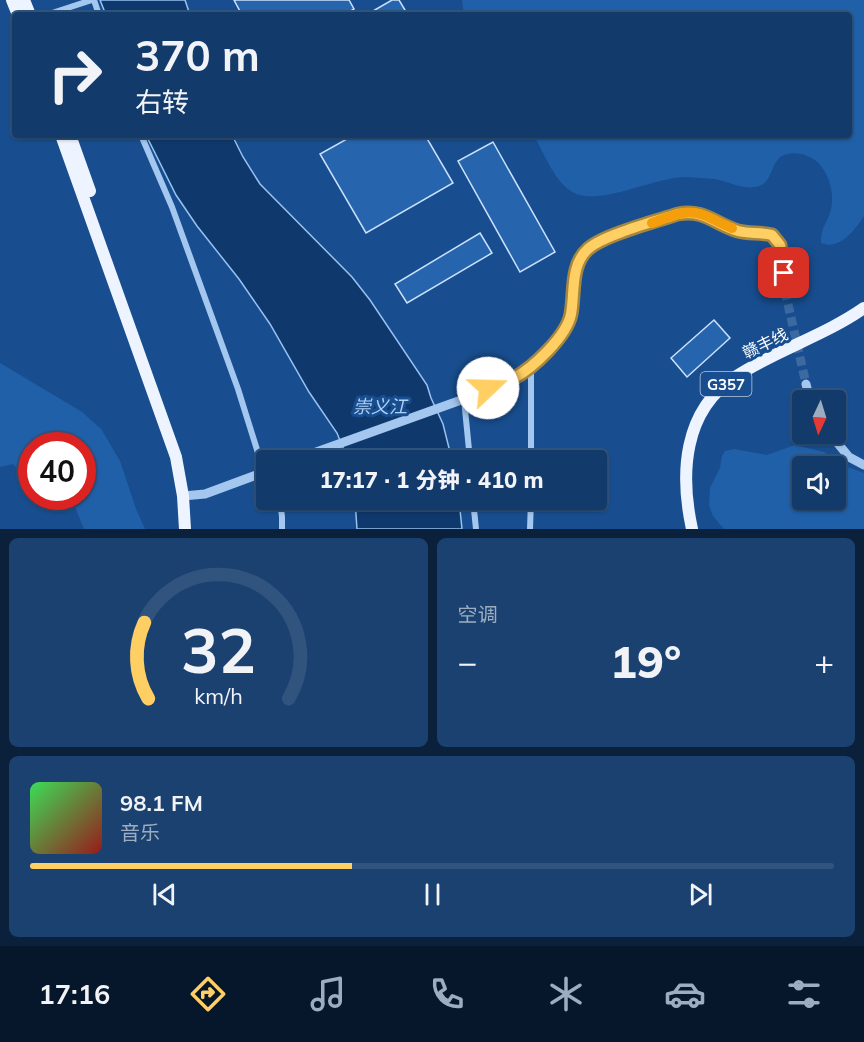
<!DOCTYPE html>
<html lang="zh">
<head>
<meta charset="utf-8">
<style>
	:root { --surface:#123a6b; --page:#1b4171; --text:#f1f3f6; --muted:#9cadc1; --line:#31547e; --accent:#ffcf63 }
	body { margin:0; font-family:Mulish,"Noto Sans SC",sans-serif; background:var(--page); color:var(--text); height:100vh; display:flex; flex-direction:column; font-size:22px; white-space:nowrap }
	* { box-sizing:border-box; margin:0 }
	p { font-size:20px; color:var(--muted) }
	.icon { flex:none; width:33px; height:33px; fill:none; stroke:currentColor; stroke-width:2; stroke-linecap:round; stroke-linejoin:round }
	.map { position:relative; height:529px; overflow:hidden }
	.panel { display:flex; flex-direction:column; gap:9px; padding:9px; background:#0a203b; flex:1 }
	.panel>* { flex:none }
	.guide { position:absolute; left:12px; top:12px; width:840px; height:126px; border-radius:6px; box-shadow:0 2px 4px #0004,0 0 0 2px var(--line); background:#123a6b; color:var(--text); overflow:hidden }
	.needle { width:39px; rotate:184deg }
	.tools { position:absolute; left:792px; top:390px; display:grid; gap:12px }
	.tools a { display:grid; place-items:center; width:54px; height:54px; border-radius:6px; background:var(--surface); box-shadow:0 2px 4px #0004,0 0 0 2px var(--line); font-size:30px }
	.speed { position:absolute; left:18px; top:432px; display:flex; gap:12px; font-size:30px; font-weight:700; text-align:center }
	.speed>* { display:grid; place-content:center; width:78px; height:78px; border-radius:50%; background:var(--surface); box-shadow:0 2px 4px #0004,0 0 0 2px var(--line); line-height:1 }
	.speed .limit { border:9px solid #d22; background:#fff; color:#111 }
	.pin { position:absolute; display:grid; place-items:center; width:51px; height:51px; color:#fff; margin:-26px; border-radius:12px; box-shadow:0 3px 9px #0006 }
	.me { position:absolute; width:66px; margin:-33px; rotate:69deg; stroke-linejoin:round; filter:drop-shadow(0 0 4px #0008) }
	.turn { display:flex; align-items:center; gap:21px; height:126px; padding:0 24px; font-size:27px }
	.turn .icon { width:78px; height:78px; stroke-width:2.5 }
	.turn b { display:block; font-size:42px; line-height:51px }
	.big { font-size:45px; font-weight:800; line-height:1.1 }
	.panel .tile { flex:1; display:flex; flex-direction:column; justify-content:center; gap:9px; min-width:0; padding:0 21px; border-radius:9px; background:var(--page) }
	.panel .dial { align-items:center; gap:0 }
	.dial svg { height:156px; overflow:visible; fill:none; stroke:var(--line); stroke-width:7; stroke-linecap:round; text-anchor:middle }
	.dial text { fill:var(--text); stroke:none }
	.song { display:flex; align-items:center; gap:18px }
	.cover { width:72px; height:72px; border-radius:9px; background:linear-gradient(135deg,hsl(130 70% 55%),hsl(0 70% 35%)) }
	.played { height:6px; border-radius:3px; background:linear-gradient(90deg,var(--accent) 40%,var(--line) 40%) }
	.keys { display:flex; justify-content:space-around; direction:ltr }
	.heat { display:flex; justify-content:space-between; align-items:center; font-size:33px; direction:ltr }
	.panel .tiles { flex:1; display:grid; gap:9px; grid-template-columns:1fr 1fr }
	.tile:last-child { grid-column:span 2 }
	.trip { position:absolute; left:256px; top:450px; width:351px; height:60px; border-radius:6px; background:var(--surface); box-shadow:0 2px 4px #0004,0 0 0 2px var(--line); font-weight:800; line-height:60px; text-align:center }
	.tab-bar { display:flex; height:96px; justify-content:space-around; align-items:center; background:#07172b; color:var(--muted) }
	.tab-bar .icon { width:42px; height:42px }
	.tab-bar .selected { color:var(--accent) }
	.tab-bar b { font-size:27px; color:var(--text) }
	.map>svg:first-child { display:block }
</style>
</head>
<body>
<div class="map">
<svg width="864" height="529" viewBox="0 0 864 529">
	<rect width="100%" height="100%" fill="#184e8f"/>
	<path fill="#2060a8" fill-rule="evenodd" d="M462,0H864V216C855,230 839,251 821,243C820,231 826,224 830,213C835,197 831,179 821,166C817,160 809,156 802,154C766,148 778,180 759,186C743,191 729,181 714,179C704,178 692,177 682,177C653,179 606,202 580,195C555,188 546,154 533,135H849V15H464Z
		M0,363L82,412L101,429L120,461L136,509L145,529H84L73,502L66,497L82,496V446H32L31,483L13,464L0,467Z
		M795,445L824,452L842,465L864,473V529H724L713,516L709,505L710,488L720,468L722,456L725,451L734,449L767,455ZM802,466H836V500H802Z"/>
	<path fill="#0f386c" stroke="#97c2f2" stroke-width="1.5" d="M100,0H185L190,15H106Z
		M146,135H232L243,157L260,184L352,277L370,300L427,385L431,398L443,424L452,460H348L337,433L309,392L270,324L239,279L197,226L176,195Z
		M355,500H459L462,529H357Z"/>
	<path fill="#2665ad" stroke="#cbe1fb" stroke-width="1.5" d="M234,0H349L354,9L344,15H242Z
		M392,0H399L408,15H366Z
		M354,135H425L453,183L366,233L320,154Z
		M493,142L555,252L520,272L458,161Z
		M480,233L492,253L407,303L395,284Z
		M714,320L730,338L687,377L671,358Z"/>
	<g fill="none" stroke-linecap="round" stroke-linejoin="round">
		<path stroke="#3b69a0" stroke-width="9" stroke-dasharray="9 4.5" stroke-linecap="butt" d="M785,291L806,384"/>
		<path stroke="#a4c7ef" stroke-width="6" d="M94,0L99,15
			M46,15L92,0
			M141,135L172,207L238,389L264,472L266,475
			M464,399L470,460
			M531,460V365
			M280,500L282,517V529
			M473,500L476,529
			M530,529L531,500"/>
		<path stroke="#a4c7ef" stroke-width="9" d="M806,384L810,400
			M830,434L849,457L864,465
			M294,460L464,399C480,392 495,387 511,380C530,371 548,350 561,334C578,314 568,287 578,264C580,259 583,253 587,249C600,238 678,211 695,213C709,214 722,226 736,230C748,234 761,232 772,235L780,245L785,291
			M183,496L205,494L267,471"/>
		<path stroke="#edf4ff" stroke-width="12" d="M12,0L18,15
			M24,0L30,15
			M61,135L176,457L183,496L185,529
			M70,135L90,191
			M692,529C680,474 683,411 735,377C776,350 824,336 864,308"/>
	</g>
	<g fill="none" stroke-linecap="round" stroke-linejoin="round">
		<defs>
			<path id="route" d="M488,388C496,385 506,382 514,378C533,368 567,336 571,314C575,293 570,265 588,249C603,235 657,221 678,214C704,209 715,224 738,231C749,234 761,232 772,235L780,245L784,273"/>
		</defs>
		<use href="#route" stroke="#a68740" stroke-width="15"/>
		<use href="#route" stroke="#ffcf63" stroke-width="10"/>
		<path stroke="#f59e0b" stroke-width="10" d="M652,223C667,218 684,209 700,214C711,217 721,224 732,228"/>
	</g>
	<g text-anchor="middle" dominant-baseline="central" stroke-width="6" stroke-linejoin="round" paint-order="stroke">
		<rect fill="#184e8f" stroke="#bacadd" stroke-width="1.5" x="700.5" y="372" width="51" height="24" rx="4.5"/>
		<g font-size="15" font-weight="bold" fill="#fff">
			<text x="726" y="384">G357</text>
		</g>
		<g font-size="16" fill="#fff" stroke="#184e8f">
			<text transform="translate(765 343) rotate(-26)">赣丰线</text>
		</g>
		<g font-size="18" font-style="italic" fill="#b0d1f6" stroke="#184e8f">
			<text x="380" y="406">崇义江</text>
		</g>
	</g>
</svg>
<div class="tools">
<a><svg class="needle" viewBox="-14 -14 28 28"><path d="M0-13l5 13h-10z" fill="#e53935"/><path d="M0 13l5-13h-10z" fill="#9cadc1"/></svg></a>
<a><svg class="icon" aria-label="sound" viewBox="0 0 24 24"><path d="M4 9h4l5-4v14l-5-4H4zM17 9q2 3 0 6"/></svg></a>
</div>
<div class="speed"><div class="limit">40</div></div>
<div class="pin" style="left:784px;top:273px;background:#d93025"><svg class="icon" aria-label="arrive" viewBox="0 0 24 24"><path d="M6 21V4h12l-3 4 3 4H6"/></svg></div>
<svg class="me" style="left:488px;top:388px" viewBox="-20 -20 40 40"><circle r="19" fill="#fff"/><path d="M0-13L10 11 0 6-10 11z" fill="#ffcf63"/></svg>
<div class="trip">17:17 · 1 分钟 · 410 m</div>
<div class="guide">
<div class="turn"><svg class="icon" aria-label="right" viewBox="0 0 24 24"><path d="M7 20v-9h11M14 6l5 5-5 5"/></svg><div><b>370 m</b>右转</div></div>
</div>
</div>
<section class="panel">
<div class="tiles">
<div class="tile dial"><svg viewBox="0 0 100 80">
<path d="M14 69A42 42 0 1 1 86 69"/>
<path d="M14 69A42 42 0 0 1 12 30" stroke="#ffcf63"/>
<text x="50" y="56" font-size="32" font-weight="700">32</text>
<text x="50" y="72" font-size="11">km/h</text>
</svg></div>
<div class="tile"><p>空调</p>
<div class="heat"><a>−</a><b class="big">19°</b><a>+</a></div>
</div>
<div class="tile">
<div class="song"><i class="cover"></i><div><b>98.1 FM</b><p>音乐</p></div></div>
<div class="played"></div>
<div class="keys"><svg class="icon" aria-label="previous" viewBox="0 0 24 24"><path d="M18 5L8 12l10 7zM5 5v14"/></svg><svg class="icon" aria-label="pause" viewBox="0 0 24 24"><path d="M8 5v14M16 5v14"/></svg><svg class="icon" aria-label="next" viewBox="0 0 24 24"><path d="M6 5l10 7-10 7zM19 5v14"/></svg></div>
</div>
</div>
</section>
<nav class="tab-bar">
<b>17:16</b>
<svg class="icon selected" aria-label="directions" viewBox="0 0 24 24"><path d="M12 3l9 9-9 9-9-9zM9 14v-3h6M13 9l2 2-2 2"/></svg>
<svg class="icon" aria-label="music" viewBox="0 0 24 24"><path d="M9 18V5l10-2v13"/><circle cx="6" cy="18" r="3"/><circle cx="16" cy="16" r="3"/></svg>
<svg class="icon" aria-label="phone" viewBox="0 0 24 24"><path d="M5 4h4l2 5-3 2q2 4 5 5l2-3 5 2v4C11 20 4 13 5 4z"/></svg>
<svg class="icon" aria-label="climate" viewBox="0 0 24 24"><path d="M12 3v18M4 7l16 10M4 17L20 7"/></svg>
<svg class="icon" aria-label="car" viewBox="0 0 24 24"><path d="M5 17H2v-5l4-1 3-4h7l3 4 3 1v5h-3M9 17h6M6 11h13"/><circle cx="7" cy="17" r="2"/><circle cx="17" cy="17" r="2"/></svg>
<svg class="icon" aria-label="filters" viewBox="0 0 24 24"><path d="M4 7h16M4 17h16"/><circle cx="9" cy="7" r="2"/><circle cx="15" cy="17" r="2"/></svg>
</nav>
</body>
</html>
